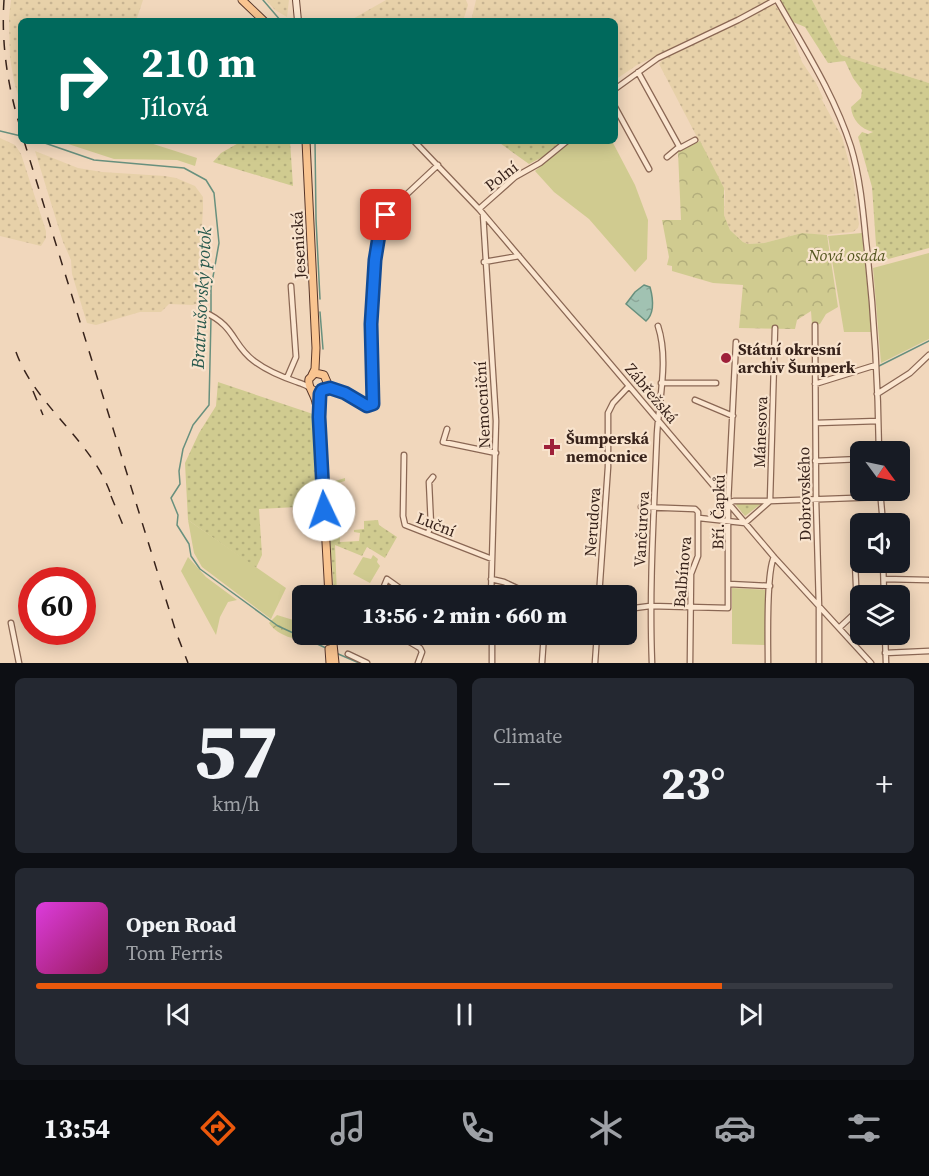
<!DOCTYPE html>
<html lang="en">
<head>
<meta charset="utf-8">
<style>
	:root { --surface:#171b24; --page:#242831; --text:#f1f3f6; --muted:#9ea1a6; --line:#363941; --accent:#ea580c }
	body { margin:0; font-family:"Source Serif 4",serif; background:var(--page); color:var(--text); height:100vh; display:flex; flex-direction:column; font-size:22px; white-space:nowrap }
	* { box-sizing:border-box; margin:0 }
	p { font-size:20px; color:var(--muted) }
	.icon { flex:none; width:33px; height:33px; fill:none; stroke:currentColor; stroke-width:2; stroke-linecap:round; stroke-linejoin:round }
	.map { position:relative; height:663px; overflow:hidden }
	.sheet { display:flex; flex-direction:column; gap:15px; padding:15px; background:#0d0f14; flex:1 }
	.sheet>* { flex:none }
	.banner { position:absolute; left:18px; top:18px; width:600px; height:126px; border-radius:9px; box-shadow:0 3px 15px #0003; background:#00695c; color:#fff; overflow:hidden }
	.needle { width:39px; rotate:123deg }
	.buttons { position:absolute; left:850px; top:441px; display:grid; gap:12px }
	.buttons a { display:grid; place-items:center; width:60px; height:60px; border-radius:9px; background:var(--surface); box-shadow:0 3px 15px #0003; font-size:30px }
	.speed { position:absolute; left:18px; top:567px; display:flex; gap:12px; font-size:30px; font-weight:700; text-align:center }
	.speed>* { display:grid; place-content:center; width:78px; height:78px; border-radius:50%; background:var(--surface); box-shadow:0 3px 15px #0003; line-height:1 }
	.speed .limit { border:9px solid #d22; background:#fff; color:#111 }
	.pin { position:absolute; display:grid; place-items:center; width:51px; height:51px; color:#fff; margin:-26px; border-radius:12px; box-shadow:0 3px 9px #0006 }
	.me { position:absolute; width:66px; margin:-33px; rotate:357deg; stroke-linejoin:round; filter:drop-shadow(0 0 4px #0008) }
	.turn { display:flex; align-items:center; gap:21px; height:126px; padding:0 24px; font-size:27px }
	.turn .icon { width:78px; height:78px; stroke-width:2.5 }
	.turn b { display:block; font-size:42px; line-height:51px }
	.big { font-size:45px; font-weight:800; line-height:1.1 }
	.sheet .card { flex:1; display:flex; flex-direction:column; justify-content:center; gap:9px; min-width:0; padding:0 21px; border-radius:9px; background:var(--page) }
	.sheet .dial { align-items:center; gap:0 }
	.dial b { font-size:78px; line-height:1 }
	.song { display:flex; align-items:center; gap:18px }
	.cover { width:72px; height:72px; border-radius:9px; background:linear-gradient(135deg,hsl(300 70% 55%),hsl(330 70% 35%)) }
	.played { height:6px; border-radius:3px; background:linear-gradient(90deg,var(--accent) 80%,var(--line) 80%) }
	.keys { display:flex; justify-content:space-around; direction:ltr }
	.heat { display:flex; justify-content:space-between; align-items:center; font-size:33px; direction:ltr }
	.sheet .tiles { flex:1; display:grid; gap:15px; grid-template-columns:1fr 1fr }
	.card:last-child { grid-column:span 2 }
	.trip { position:absolute; left:292px; top:585px; width:345px; height:60px; border-radius:9px; background:var(--surface); box-shadow:0 3px 15px #0003; font-weight:800; line-height:60px; text-align:center }
	.dock { display:flex; height:96px; justify-content:space-around; align-items:center; background:#090b0e; color:var(--muted) }
	.dock .icon { width:42px; height:42px }
	.dock .selected { color:var(--accent) }
	.dock b { font-size:27px; color:var(--text) }
	.map>svg:first-child { display:block }
</style>
</head>
<body>
<div class="map">
<svg width="929" height="663" viewBox="0 0 929 663">
	<defs>
		<pattern id="farmland-dots" width="8" height="8" patternUnits="userSpaceOnUse" patternTransform="scale(1.5)"><rect width="8" height="8" fill="#e7d1a9"/><path d="M2 2h.1M6 6h.1" fill="none" stroke="#c7b391" stroke-width="1.8" stroke-linecap="round"/></pattern>
		<pattern id="grass-dots" width="8" height="8" patternUnits="userSpaceOnUse" patternTransform="scale(1.5)"><rect width="8" height="8" fill="#d0cb90"/><path d="M2 2h.1M6 6h.1" fill="none" stroke="#b3ae7c" stroke-width="1.8" stroke-linecap="round"/></pattern>
		<pattern id="forest-crowns" width="20" height="18" patternUnits="userSpaceOnUse" patternTransform="scale(1.5)"><rect width="20" height="18" fill="#d0cb90"/><path d="M2 6a3 3 0 1 1 6 0M12 15a3 3 0 1 1 6 0" fill="none" stroke="#b3ae7c"/></pattern>
		<pattern id="water-ripples" width="26" height="14" patternUnits="userSpaceOnUse" patternTransform="scale(1.5)"><rect width="26" height="14" fill="#a1c2b2"/><path d="M2 4q2-2 4 0t4 0M15 11q2-2 4 0t4 0" fill="none" stroke="#8ba698"/></pattern>
	</defs>
	<rect width="100%" height="100%" fill="#f1d7bc"/>
	<path fill="url(#farmland-dots)" d="M11,0H143L136,21H21V106L14,81L10,58L9,17Z
		M266,0H289L287,17L275,10Z
		M386,0H466L468,5L463,21H349Z
		M476,0H770L724,24L637,65L615,80V21H471Z
		M812,0H929V83L841,55Z
		M775,5L788,24L802,62L816,83L823,98L822,100L842,137L853,178L859,224L858,228L853,232L822,235L802,233L764,243L748,244L743,242L730,230L724,215L725,191L659,64L665,57L705,39L769,6Z
		M0,138L15,145L21,154L46,231V238L41,246L0,236Z
		M35,151L78,168L102,172L165,176L176,178L195,186L203,197V208L198,303L193,305L169,304L161,312H140L96,325L87,323L72,274L71,260L63,242Z"/>
	<path fill="url(#grass-dots)" d="M780,0H812L841,55L929,83V248L881,261L877,259L872,187L858,137L862,132L868,134L873,132C861,129 852,120 851,107L861,98L862,90L853,78L845,61L828,63L805,27L793,22Z
		M242,141H290L293,186L213,162L221,153Z
		M497,141H561L546,155L529,164Z
		M218,382L313,414L316,506L259,509L262,555L256,568L188,520L185,463L199,433L216,406Z
		M345,478V481L338,483L340,542L359,541L360,533L354,532V530L364,529V521L378,520L379,525L397,537L385,558L367,547L362,556L335,545L337,595H334C333,563 324,512 335,481Z
		M738,502H759L761,504L745,516L736,505Z"/>
	<path fill="url(#forest-crowns)" d="M700,141L724,188V215L730,230L743,242L748,244L764,243L802,233L827,235L838,307L826,314L820,324L812,325L811,311L797,320L795,329L739,328L743,285L713,283L672,271V266L667,265L669,257L662,220H681L678,152Z
		M277,615L303,623V634L316,635L311,642C295,639 279,637 269,623Z"/>
	<path fill="#d0cb90" d="M59,141H144L197,158L195,166L177,160L114,159Z
		M570,141H612L635,185L648,220L647,259L635,272L589,219L554,192L535,171Z
		M862,233L872,332H844L828,236Z
		M929,253V339L881,363L873,268Z
		M188,520L286,588L271,619L202,567L194,553Z
		M373,555L378,559L377,562L380,566L370,583L353,574L363,557L371,559Z
		M188,557L206,577L237,600L228,602L220,617L216,635L181,571Z
		M732,588L768,590L766,645L732,644Z"/>
	<path fill="url(#water-ripples)" stroke="#68907e" stroke-width="1.5" d="M644,285L650,287C653,298 655,313 646,321L626,304L635,292Z"/>
	<g fill="none" stroke-linecap="round" stroke-linejoin="round">
		<path stroke="#68907e" stroke-width="1.5" d="M263,0L281,21
			M0,131L21,136
			M39,141L94,160L184,168L206,180L214,193L219,243L211,288V314
			M315,141L316,219L320,299
			M320,312L323,349
			M211,318L209,405L193,425L183,449L179,471L180,484L171,498L178,515L177,525L189,544L191,556L200,569L278,626L326,648
			M879,366L929,341
			M336,653L359,663"/>
		<defs>
			<path id="minor" d="M777,0C804,48 834,94 851,147C860,177 863,210 866,241C874,311 878,381 879,452
				M638,72L680,148L695,140
				M615,89L658,58L738,20L775,0
				M615,107L649,169
				M414,141L479,209L774,557L871,663
				M667,157L679,147
				M479,209L515,177L540,163L567,141
				M483,214L496,421L491,596
				M484,262L519,256
				M204,312C236,326 232,345 254,361C266,370 282,377 297,382C302,384 305,384 310,388
				M815,325L816,499L819,607V663
				M287,378L296,357L291,286
				M327,381L330,385L367,406L373,404L371,324L375,260L380,229L391,209L438,165
				M661,383H716
				M815,384L876,365
				M877,394L910,373L929,355
				M695,400L733,416
				M816,423L878,421
				M447,429L443,442L496,453
				M404,455L403,516L405,525L492,559
				M815,461L861,459
				M880,490L883,524
				M728,503L734,501H770L775,328
				M641,507L695,509L698,512V556L691,574L690,663
				M699,518L745,523L770,501L881,497
				M428,533L431,525L429,482L433,477
				M883,562L884,596
				M491,579L504,582L534,596
				M884,579L928,580
				M729,584L770,586
				M380,596L387,579L411,596
				M599,596L608,467V413L613,403L629,386
				M627,609L650,606L728,608V503L736,342
				M11,623L19,663
				M839,628L855,613L857,607L854,541
				M396,634L420,648L422,652L418,663
				M885,634L886,663
				M885,653L929,651
				M348,654L367,663
				M492,663V634
				M542,663L544,634
				M595,663L597,634
				M652,663C649,587 654,511 657,434C659,399 669,360 658,326
				M768,663C768,641 766,573 774,557"/>
			<path id="secondary" d="M296,0L298,21"/>
			<path id="primary" d="M242,0L264,21
				M306,141L316,348L315,369L312,375
				M311,389L317,392L324,389L327,382L324,375L315,373L309,379C307,387 315,394 316,403
				M322,390L319,395V417L329,596
				M332,634L335,663
				M329,649L330,663"/>
		</defs>
		<use href="#minor" stroke="#8a6754" stroke-width="7"/>
		<use href="#secondary" stroke="#6c4838" stroke-width="8"/>
		<use href="#primary" stroke="#57362a" stroke-width="9"/>
		<use href="#minor" stroke="#fbe6d0" stroke-width="4.5"/>
		<use href="#secondary" stroke="#fbe6d0" stroke-width="6"/>
		<use href="#primary" stroke="#f9c490" stroke-width="7"/>
		<path stroke="#38231b" stroke-width="1.5" stroke-dasharray="10 10" stroke-linecap="butt" d="M4,0C1,45 8,88 21,130
			M24,141L176,632L188,663
			M16,352C35,405 90,439 110,492
			M33,391L43,415
			M111,496L125,530"/>
	</g>
	<g fill="none" stroke-linecap="round" stroke-linejoin="round">
		<defs>
			<path id="route" d="M324,510L319,417L320,394L322,390L330,388L345,393L367,406L373,404L371,324L375,260L380,229L386,215"/>
		</defs>
		<use href="#route" stroke="#114b97" stroke-width="15"/>
		<use href="#route" stroke="#1a73e8" stroke-width="10"/>
	</g>
	<g fill="#9e2039" stroke="#f8e3cd" stroke-width="2">
		<circle cx="726" cy="358" r="6"/>
		<path d="M549 438h6v6h6v6h-6v6h-6v-6h-6v-6h6z"/>
	</g>
	<g text-anchor="middle" dominant-baseline="central" stroke-width="4.5" stroke-linejoin="round" paint-order="stroke">
		<g font-size="16" fill="#38231b" stroke="#f8e3cd">
			<text transform="translate(501 176) rotate(-38)">Polní</text>
			<text transform="translate(298 245) rotate(-93)">Jesenická</text>
			<text transform="translate(652 393) rotate(50)">Zábřežská</text>
			<text transform="translate(482 405) rotate(-93)">Nemocniční</text>
			<text transform="translate(760 432) rotate(-88)">Mánesova</text>
			<text transform="translate(804 494) rotate(-91)">Dobrovského</text>
			<text transform="translate(718 512) rotate(-89)">Bří. Čapků</text>
			<text transform="translate(592 522) rotate(-86)">Nerudova</text>
			<text transform="translate(436 524) rotate(21)">Luční</text>
			<text transform="translate(641 529) rotate(-87)">Vančurova</text>
			<text transform="translate(682 572) rotate(-85)">Balbínova</text>
		</g>
		<g font-size="16" font-style="italic" fill="#53561f" stroke="#f8e3cd">
			<text x="847" y="255">Nová osada</text>
		</g>
		<g font-size="16" font-weight="bold" fill="#38231b" stroke="#f8e3cd" text-anchor="start">
			<text x="738" y="349">Státní okresní<tspan x="738" dy="18">archiv Šumperk</tspan></text>
			<text x="566" y="438">Šumperská<tspan x="566" dy="18">nemocnice</tspan></text>
		</g>
		<g font-size="18" font-style="italic" fill="#28594d" stroke="#f8e3cd">
			<text transform="translate(201 298) rotate(-87)">Bratrušovský potok</text>
		</g>
	</g>
</svg>
<div class="buttons">
<a><svg class="needle" viewBox="-14 -14 28 28"><path d="M0-13l5 13h-10z" fill="#e53935"/><path d="M0 13l5-13h-10z" fill="#9ea1a6"/></svg></a>
<a><svg class="icon" aria-label="sound" viewBox="0 0 24 24"><path d="M4 9h4l5-4v14l-5-4H4zM17 9q2 3 0 6"/></svg></a>
<a><svg class="icon" aria-label="layers" viewBox="0 0 24 24"><path d="M12 4l9 5-9 5-9-5zM3 14l9 5 9-5"/></svg></a>
</div>
<div class="speed"><div class="limit">60</div></div>
<div class="pin" style="left:386px;top:215px;background:#d93025"><svg class="icon" aria-label="arrive" viewBox="0 0 24 24"><path d="M6 21V4h12l-3 4 3 4H6"/></svg></div>
<svg class="me" style="left:324px;top:510px" viewBox="-20 -20 40 40"><circle r="19" fill="#fff"/><path d="M0-13L10 11 0 6-10 11z" fill="#1a73e8"/></svg>
<div class="trip">13:56 · 2 min · 660 m</div>
<div class="banner">
<div class="turn"><svg class="icon" aria-label="right" viewBox="0 0 24 24"><path d="M7 20v-9h11M14 6l5 5-5 5"/></svg><div><b>210 m</b>Jílová</div></div>
</div>
</div>
<section class="sheet">
<div class="tiles">
<div class="card dial"><b>57</b><p>km/h</p></div>
<div class="card"><p>Climate</p>
<div class="heat"><a>−</a><b class="big">23°</b><a>+</a></div>
</div>
<div class="card">
<div class="song"><i class="cover"></i><div><b>Open Road</b><p>Tom Ferris</p></div></div>
<div class="played"></div>
<div class="keys"><svg class="icon" aria-label="previous" viewBox="0 0 24 24"><path d="M18 5L8 12l10 7zM5 5v14"/></svg><svg class="icon" aria-label="pause" viewBox="0 0 24 24"><path d="M8 5v14M16 5v14"/></svg><svg class="icon" aria-label="next" viewBox="0 0 24 24"><path d="M6 5l10 7-10 7zM19 5v14"/></svg></div>
</div>
</div>
</section>
<nav class="dock">
<b>13:54</b>
<svg class="icon selected" aria-label="directions" viewBox="0 0 24 24"><path d="M12 3l9 9-9 9-9-9zM9 14v-3h6M13 9l2 2-2 2"/></svg>
<svg class="icon" aria-label="music" viewBox="0 0 24 24"><path d="M9 18V5l10-2v13"/><circle cx="6" cy="18" r="3"/><circle cx="16" cy="16" r="3"/></svg>
<svg class="icon" aria-label="phone" viewBox="0 0 24 24"><path d="M5 4h4l2 5-3 2q2 4 5 5l2-3 5 2v4C11 20 4 13 5 4z"/></svg>
<svg class="icon" aria-label="climate" viewBox="0 0 24 24"><path d="M12 3v18M4 7l16 10M4 17L20 7"/></svg>
<svg class="icon" aria-label="car" viewBox="0 0 24 24"><path d="M5 17H2v-5l4-1 3-4h7l3 4 3 1v5h-3M9 17h6M6 11h13"/><circle cx="7" cy="17" r="2"/><circle cx="17" cy="17" r="2"/></svg>
<svg class="icon" aria-label="filters" viewBox="0 0 24 24"><path d="M4 7h16M4 17h16"/><circle cx="9" cy="7" r="2"/><circle cx="15" cy="17" r="2"/></svg>
</nav>
</body>
</html>
